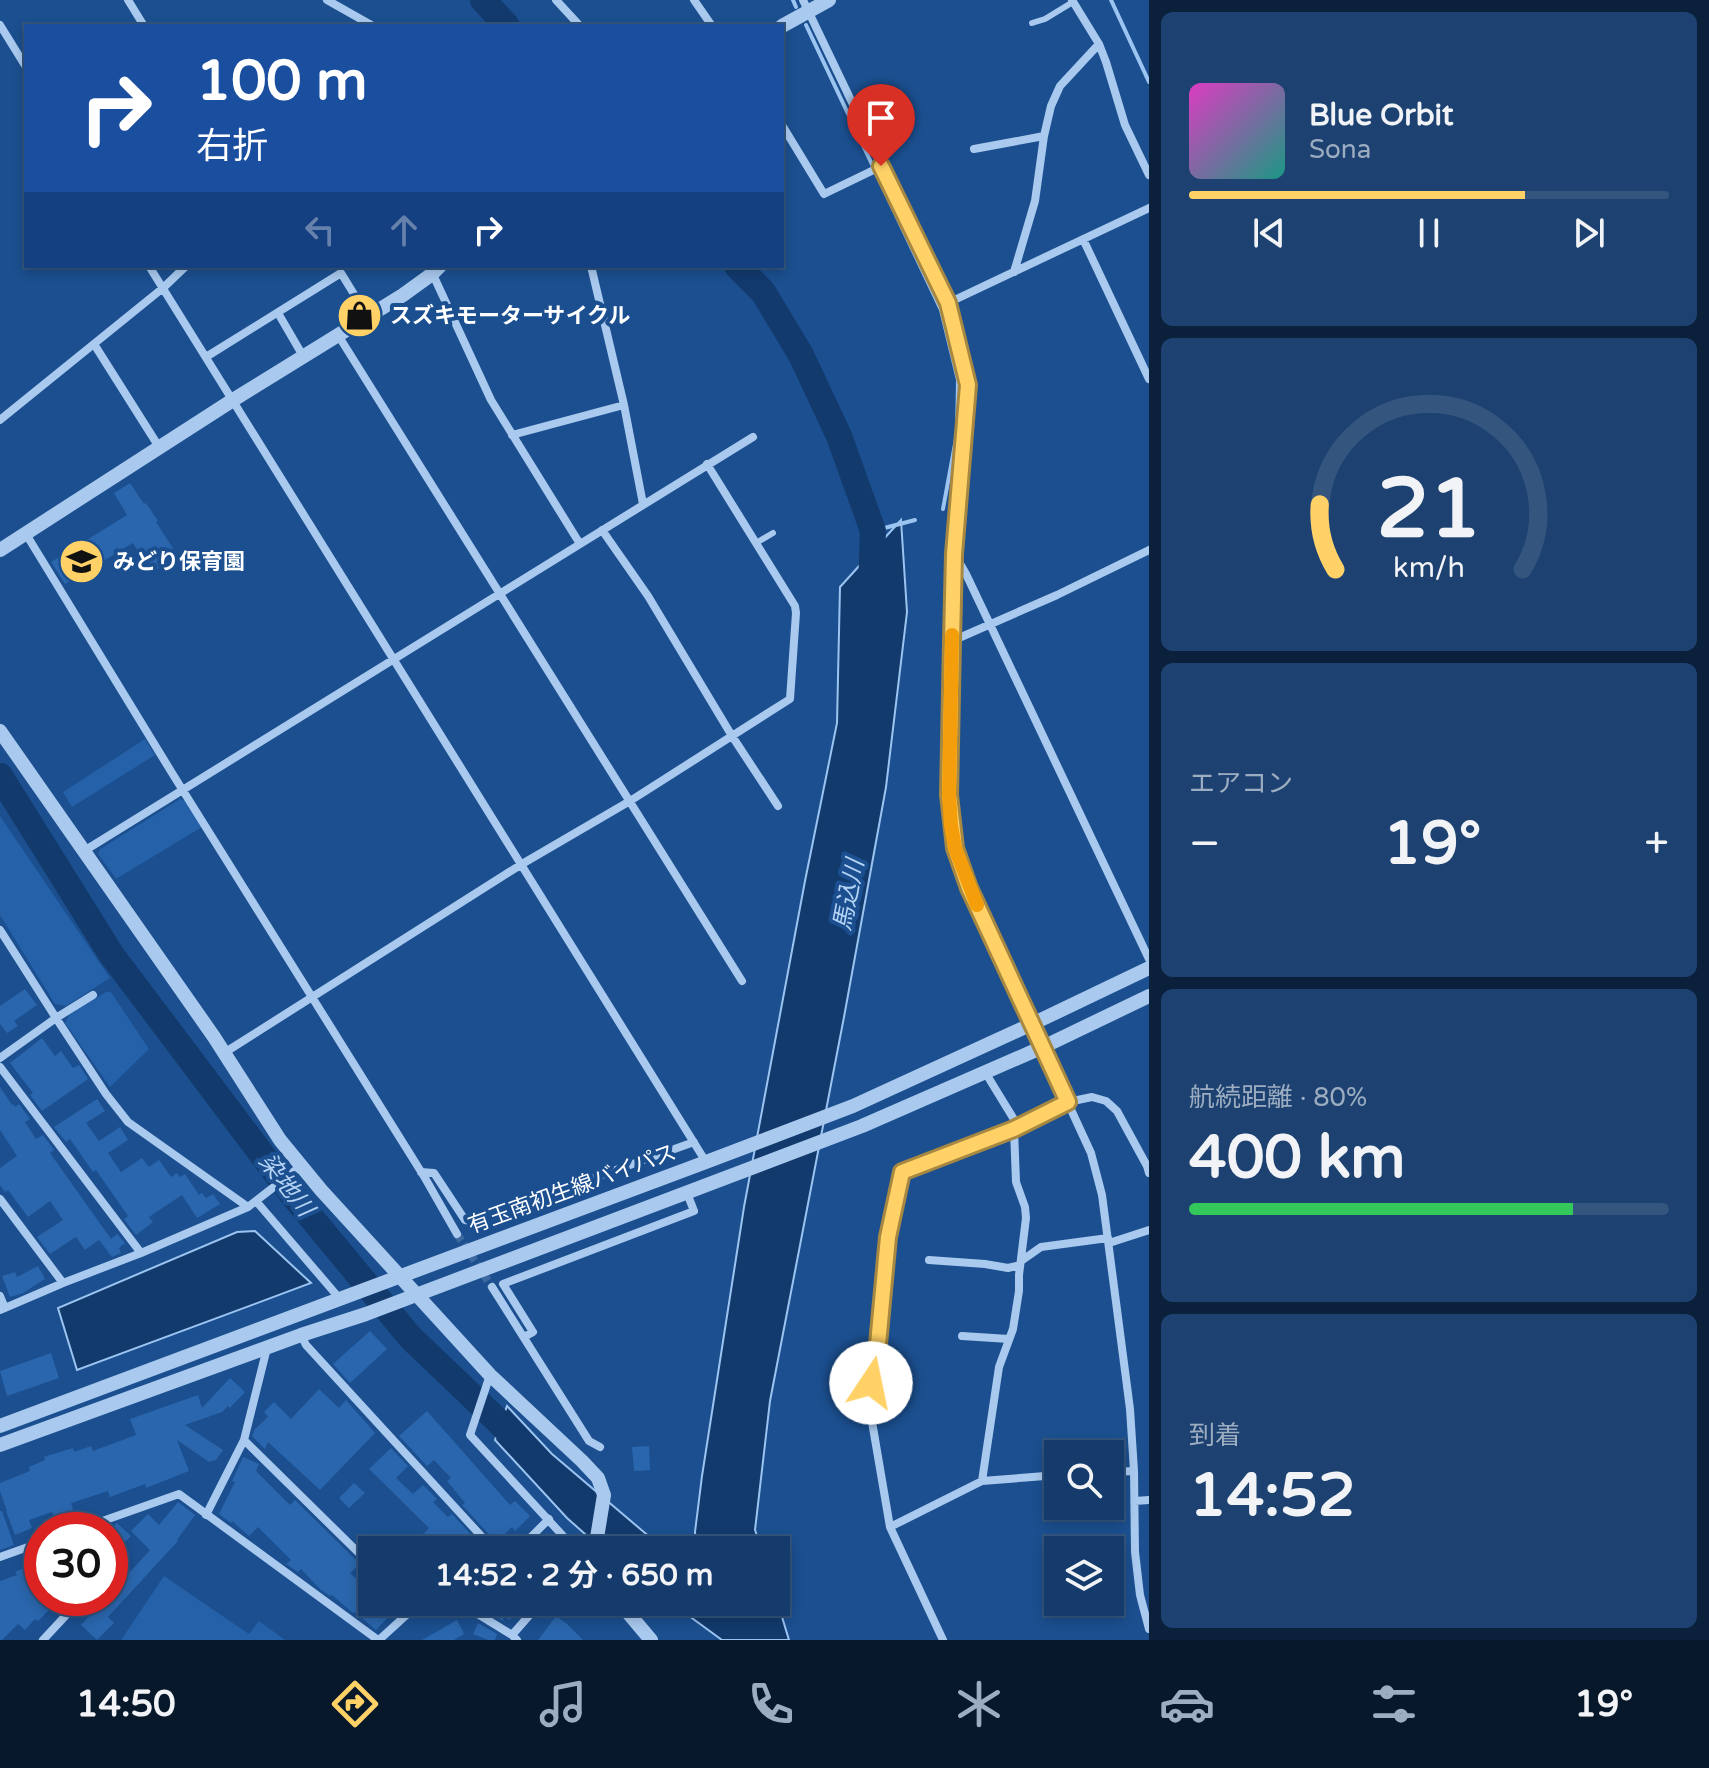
<!DOCTYPE html>
<html lang="ja">
<head>
<meta charset="utf-8">
<style>
	:root { --surface:#143b6b; --page:#1d4271; --text:#f1f3f6; --muted:#9dadc1; --line:#33557e; --accent:#ffd166 }
	body { margin:0; font-family:"Varela Round","Noto Sans JP",sans-serif; background:var(--page); color:var(--text); height:100vh; display:flex; flex-direction:column; font-size:30px; white-space:nowrap }
	* { box-sizing:border-box; margin:0 }
	p { font-size:26px; color:var(--muted) }
	.icon { flex:none; width:44px; height:44px; fill:none; stroke:currentColor; stroke-width:2; stroke-linecap:round; stroke-linejoin:round }
	.map { position:relative; flex:1; overflow:hidden }
	.drawer { display:flex; flex-direction:column; gap:12px; padding:12px; background:#0b203b; width:560px }
	.drawer>* { flex:none }
	.top-card { position:absolute; left:24px; top:24px; width:760px; height:244px; border-radius:0px; box-shadow:0 4px 12px #0003,0 0 0 2px var(--line); background:#1a4fa0; color:#fff; overflow:hidden }
	.tools { position:absolute; left:1044px; top:1440px; display:grid; gap:16px }
	.tools a { display:grid; place-items:center; width:80px; height:80px; border-radius:0px; background:var(--surface); box-shadow:0 4px 12px #0003,0 0 0 2px var(--line); font-size:40px }
	.speed { position:absolute; left:24px; top:1512px; display:flex; gap:16px; font-size:40px; font-weight:700; text-align:center }
	.speed>* { display:grid; place-content:center; width:104px; height:104px; border-radius:50%; background:var(--surface); box-shadow:0 4px 12px #0003,0 0 0 2px var(--line); line-height:1 }
	.speed .limit { border:12px solid #d22; background:#fff; color:#111 }
	.pin { position:absolute; display:grid; place-items:center; width:68px; height:68px; color:#fff; margin:-82px -34px; border-radius:50% 50% 50% 0; rotate:-45deg; box-shadow:0 0 8px #0007 }
	.pin .icon { rotate:45deg }
	.me { position:absolute; width:88px; margin:-44px; rotate:11deg; stroke-linejoin:round; filter:drop-shadow(0 0 6px #0008) }
	.turn { display:flex; align-items:center; gap:28px; height:168px; padding:0 40px; font-size:36px }
	.turn .icon { width:104px; height:104px; stroke-width:2.5 }
	.turn b { display:block; font-size:56px; line-height:68px }
	.lanes { display:flex; align-items:center; height:76px; padding:0 40px; background:#0003; justify-content:center; gap:40px; direction:ltr }
	.lanes .off { opacity:.35 }
	.big { font-size:60px; font-weight:700; line-height:1.1 }
	.drawer .widget { flex:1; display:flex; flex-direction:column; justify-content:center; gap:12px; min-width:0; padding:0 28px; border-radius:12px; background:var(--page) }
	.drawer .dial { align-items:center; gap:0 }
	.dial svg { height:208px; overflow:visible; fill:none; stroke:var(--line); stroke-width:7; stroke-linecap:round; text-anchor:middle }
	.dial text { fill:var(--text); stroke:none }
	.song { display:flex; align-items:center; gap:24px }
	.cover { width:96px; height:96px; border-radius:12px; background:linear-gradient(135deg,hsl(310 70% 55%),hsl(170 70% 35%)) }
	.played { height:8px; border-radius:4px; background:linear-gradient(90deg,var(--accent) 70%,var(--line) 70%) }
	.keys { display:flex; justify-content:space-around; direction:ltr }
	.heat { display:flex; justify-content:space-between; align-items:center; font-size:44px; direction:ltr }
	.charge { height:12px; border-radius:6px; background:linear-gradient(90deg,#34c759 80%,var(--line) 0) }
	.trip { position:absolute; left:358px; top:1536px; width:432px; height:80px; border-radius:0px; background:var(--surface); box-shadow:0 4px 12px #0003,0 0 0 2px var(--line); font-weight:700; line-height:80px; text-align:center }
	.tabs { display:flex; height:128px; justify-content:space-around; align-items:center; background:#08182b; color:var(--muted) }
	.tabs .icon { width:56px; height:56px }
	.tabs .on { color:var(--accent) }
	.tabs b { font-size:36px; color:var(--text) }
	main { display:flex; flex:1; min-height:0 }
	.map>svg:first-child { display:block }
</style>
</head>
<body>
<main>
<div class="map">
<svg width="1149" height="1640" viewBox="0 0 1149 1640">
	<rect width="100%" height="100%" fill="#1b4f8f"/>
	<path fill="#2461a8" d="M145,739L155,755L72,807L63,792Z
		M180,799L186,801L202,827L116,879L98,854L100,849Z
		M0,816L110,978L66,1006L55,1004L0,915Z
		M106,992H111L149,1049L110,1087L65,1023L69,1015Z
		M164,1576L249,1634L259,1621L285,1640H121Z"/>
	<path fill="#123a6d" stroke="#9cc4f0" stroke-width="2" d="M901,520L907,612L886,787L844,1017L770,1401L755,1530L762,1550H697L695,1532L702,1476L744,1207L805,881L837,723L840,587Z
		M255,1231L311,1283L77,1370L58,1308L237,1232Z
		M507,1406L552,1454L665,1550H603L567,1518L495,1440Z
		M776,1597L789,1640H722L670,1602H776Z"/>
	<g fill="none" stroke-linecap="round" stroke-linejoin="round">
		<path stroke="#9cc4f0" stroke-width="4" d="M793,0L796,7
			M1111,0L1149,82
			M806,25L941,310L958,380L957,433L943,509
			M873,531L915,520"/>
		<path stroke="#123a6d" stroke-width="26" d="M483,0L507,26
			M737,266L763,292L801,355L839,436L873,531L871,587
			M0,776L111,954L291,1193L410,1337L500,1423L525,1450"/>
	</g>
	<path fill="#2a66ad" d="M130,483L144,504L146,503L158,521L156,522L178,556L151,573L133,543L65,584L51,562L127,515L114,493Z
		M25,989L37,1005L14,1021L18,1026L7,1033L0,1024V1006Z
		M42,1038L55,1056L61,1051L73,1068L79,1065L88,1079L42,1111L30,1095L33,1093L10,1063Z
		M0,1087L12,1105L14,1104L15,1107L19,1104L30,1119L25,1122L36,1139L43,1135L54,1150L50,1153L111,1239L117,1234L125,1243L119,1248L121,1253L112,1257L99,1240L85,1250L76,1237L50,1254L40,1241L37,1237L63,1220L50,1201L28,1217L8,1190L5,1192L0,1185V1168L17,1156L0,1130Z
		M97,1099L105,1111L86,1123L99,1141L120,1127L128,1140L108,1153L121,1172L142,1158L149,1167L159,1160L171,1177L177,1173L180,1177L185,1174L199,1195L202,1193L206,1198L213,1194L220,1204L197,1218L182,1195L149,1217L153,1222L136,1235L124,1219L128,1216L96,1170L93,1172L70,1139L66,1142L54,1127Z
		M38,1266L45,1279L23,1293L10,1297L2,1276L15,1272L17,1277Z
		M370,1331L387,1349L350,1383L333,1364Z
		M51,1353L59,1378L7,1396L0,1371Z
		M230,1378L245,1392L230,1408L228,1406L222,1412L185,1425L223,1450L216,1460L209,1462L177,1440L189,1471L146,1488L145,1484L110,1497L108,1491L71,1503L73,1510L54,1516L52,1512L29,1520L32,1528L15,1535L6,1511H7L0,1491V1483L30,1471L29,1467L45,1460L44,1457L73,1448L74,1452L91,1446L93,1451L136,1435L130,1419L198,1395L202,1408Z
		M319,1389L339,1408L346,1400L375,1433L320,1490L268,1442L265,1449L252,1436L255,1429L268,1417L264,1412L274,1402L291,1419Z
		M427,1411L510,1505L515,1501L530,1516L515,1531L512,1527L496,1542L462,1505L465,1503L447,1481L451,1478L434,1460L427,1466L399,1436Z
		M649,1446L650,1470L634,1471L632,1447Z
		M391,1448L408,1466L396,1478L413,1494L423,1485L437,1499L433,1502L448,1517L452,1514L475,1539L464,1550H453L444,1541L443,1543L438,1538L426,1550H408L429,1528L369,1469Z
		M243,1457L259,1464L256,1471L290,1505L295,1500L360,1564L350,1573L372,1594V1602H402L376,1630L355,1612L353,1613L332,1595L330,1596L321,1590L301,1569L298,1572L286,1564L291,1560L258,1527L249,1536L232,1521L231,1523L219,1514L235,1482L232,1481Z
		M354,1483L365,1493L349,1508L339,1498Z
		M178,1502L195,1515L177,1540L178,1541L108,1617L114,1623L97,1640L81,1625L106,1598H110V1594L150,1550L131,1531L148,1514L159,1525Z
		M0,1511H2L14,1545L0,1550Z
		M117,1523L131,1536L114,1553L110,1552V1530Z
		M547,1533L566,1550H532Z
		M369,1535L384,1550H372L369,1553L360,1544Z
		M42,1561V1598H61L38,1621L35,1619L25,1630L18,1624L2,1640H0V1581L17,1575L15,1572L28,1566Z
		M499,1602H522L510,1620L504,1617L503,1621L491,1614Z
		M556,1616L567,1624L583,1640H538Z
		M457,1620L464,1634L454,1640H422Z
		M478,1623L497,1634L495,1640H488L473,1634Z"/>
	<g fill="none" stroke-linecap="round" stroke-linejoin="round">
		<path stroke="#3d69a0" stroke-width="8" stroke-dasharray="8 4" stroke-linecap="butt" d="M457,1234L492,1287"/>
		<path stroke="#a9c9ee" stroke-width="6" d="M1032,23L1045,19L1073,2
			M756,543L773,533"/>
		<path stroke="#a9c9ee" stroke-width="8" d="M128,0L144,26
			M327,0L373,26
			M556,0L580,26
			M694,0L712,26
			M803,0L948,303L968,385L954,554L949,795L955,848L969,888L1091,1153L1102,1195L1130,1409L1134,1471L1135,1552L1140,1595L1149,1629
			M1072,0L1099,44L1106,62L1125,125L1149,175
			M0,25L26,67
			M782,125L824,194L882,166
			M974,149L1044,136
			M1083,239L1149,379
			M149,266L706,1162
			M429,266L491,400L580,544
			M591,266L624,405L643,504
			M1014,272L1035,201L1044,136L1051,106L1060,86L1099,44
			M948,303L1149,208
			M278,313L303,356
			M338,335L742,981
			M94,344L159,447
			M206,357L341,273L368,317
			M0,420L163,288L186,266
			M512,435L624,405
			M602,530L648,596L732,736L778,806
			M26,534L172,773L425,1178L457,1234
			M955,555L966,574L1149,959
			M952,641L1057,595L1149,550
			M84,851L753,437
			M0,930L56,1018L106,1094L128,1122L248,1207
			M224,1053L522,864L630,801L790,699L796,613L795,606L707,464
			M0,1058L56,1018L93,995
			M0,1067L141,1253
			M985,1072L1018,1126
			M421,1172L434,1173L465,1220L471,1222L694,1142
			M0,1199L63,1283
			M256,1201L340,1299
			M1109,1243L1149,1230
			M929,1260L985,1264L1008,1268L1020,1265
			M1021,1261L1041,1247L1108,1238
			M492,1287L589,1441L600,1447
			M0,1296L5,1308
			M0,1310L63,1283L141,1253L248,1207L301,1166
			M301,1335L306,1345L494,1550
			M962,1336L1009,1339
			M524,1337L533,1332L503,1284L694,1211L687,1193
			M490,1375L470,1435L576,1550
			M244,1440L372,1566
			M1110,1472L1134,1471
			M982,1481L999,1367L1013,1329L1019,1291V1275L1026,1218L1025,1207L1016,1182L1014,1129
			M1135,1501L1149,1500
			M206,1515L244,1440L267,1348
			M890,1527L982,1481L1058,1475
			M77,1530L179,1494L378,1640
			M518,1550L549,1519
			M0,1557L42,1542
			M110,1559L115,1563L110,1569
			M512,1635L541,1602
			M43,1640L82,1598
			M379,1640L414,1608L442,1607L473,1611L512,1635L517,1640
			M943,1640L890,1527L870,1410L871,1383L877,1355L888,1237L902,1172L1014,1129L1068,1102L1092,1097L1106,1101L1117,1111L1147,1166L1149,1173"/>
		<path stroke="#a9c9ee" stroke-width="14" d="M782,26L829,0
			M0,550L233,400L403,295L432,274L440,266
			M0,731L214,1037L280,1140L321,1190L490,1375L582,1461L598,1478L604,1495L595,1550
			M0,1426L706,1162L853,1106L1032,1024L1149,968
			M0,1445L301,1335L366,1314L862,1126L1043,1047L1149,996
			M619,1602L651,1640"/>
	</g>
	<g fill="none" stroke-linecap="round" stroke-linejoin="round">
		<defs>
			<path id="route" d="M871,1383L877,1355L888,1237L902,1172L1014,1129L1068,1102L969,888L955,848L949,795L952,641L954,554L968,385L948,303L881,166"/>
		</defs>
		<use href="#route" stroke="#a68842" stroke-width="20"/>
		<use href="#route" stroke="#ffd166" stroke-width="14"/>
		<path stroke="#f59e0b" stroke-width="14" d="M952,635L949,795L951,825L955,848L977,905"/>
	</g>
	<defs>
		<symbol id="shop-disc" viewBox="-11 -11 22 22"><circle r="9.5" fill="#ffd166" stroke="#1b4f8f"/><path d="M-5-2.5h2.3a2.7 3.5 0 0 1 5.4 0H5L5.5 6h-11ZM-1.5-2.5h3a1.5 2.3 0 0 0-3 0Z" fill="#111"/></symbol>
		<symbol id="school-disc" viewBox="-11 -11 22 22"><circle r="9.5" fill="#ffd166" stroke="#1b4f8f"/><path d="M0-5L7-2L0 1L-7-2ZM-4 1L0 2.5L4 1V4Q0 6-4 4Z" fill="#111"/></symbol>
	</defs>
	<g fill-rule="evenodd">
		<use href="#shop-disc" x="334" y="290" width="51" height="51"/>
		<use href="#school-disc" x="56" y="536" width="51" height="51"/>
	</g>
	<g text-anchor="middle" dominant-baseline="central" stroke-width="8" stroke-linejoin="round" paint-order="stroke">
		<g font-size="22" font-weight="bold" fill="#fff" stroke="#1b4f8f" text-anchor="start">
			<text x="390" y="316">スズキモーターサイクル</text>
			<text x="113" y="562">みどり保育園</text>
		</g>
		<g font-size="22" fill="#fff" stroke="#1b4f8f">
			<text transform="translate(572 1189) rotate(-20)">有玉南初生線バイパス</text>
		</g>
		<g font-size="24" font-style="italic" fill="#b5d3f5" stroke="#1b4f8f">
			<text transform="translate(849 895) rotate(-79)">馬込川</text>
			<text transform="translate(286 1185) rotate(52)">染地川</text>
		</g>
	</g>
</svg>
<div class="tools">
<a><svg class="icon" aria-label="search" viewBox="0 0 24 24"><circle cx="10" cy="10" r="6"/><path d="M15 15l6 6"/></svg></a>
<a><svg class="icon" aria-label="layers" viewBox="0 0 24 24"><path d="M12 4l9 5-9 5-9-5zM3 14l9 5 9-5"/></svg></a>
</div>
<div class="speed"><div class="limit">30</div></div>
<div class="pin" style="left:881px;top:166px;background:#d93025"><svg class="icon" aria-label="arrive" viewBox="0 0 24 24"><path d="M6 21V4h12l-3 4 3 4H6"/></svg></div>
<svg class="me" style="left:871px;top:1383px" viewBox="-20 -20 40 40"><circle r="19" fill="#fff"/><path d="M0-13L10 11 0 6-10 11z" fill="#ffd166"/></svg>
<div class="trip">14:52 · 2 分 · 650 m</div>
<div class="top-card">
<div class="turn"><svg class="icon" aria-label="right" viewBox="0 0 24 24"><path d="M7 20v-9h11M14 6l5 5-5 5"/></svg><div><b>100 m</b>右折</div></div>
<div class="lanes"><svg class="icon off" aria-label="left" viewBox="0 0 24 24"><path d="M17 20v-9H6M10 6l-5 5 5 5"/></svg><svg class="icon off" aria-label="ahead" viewBox="0 0 24 24"><path d="M12 20V5M6 11l6-6 6 6"/></svg><svg class="icon" aria-label="right" viewBox="0 0 24 24"><path d="M7 20v-9h11M14 6l5 5-5 5"/></svg></div>
</div>
</div>
<section class="drawer">
<div class="widget">
<div class="song"><i class="cover"></i><div><b>Blue Orbit</b><p>Sona</p></div></div>
<div class="played"></div>
<div class="keys"><svg class="icon" aria-label="previous" viewBox="0 0 24 24"><path d="M18 5L8 12l10 7zM5 5v14"/></svg><svg class="icon" aria-label="pause" viewBox="0 0 24 24"><path d="M8 5v14M16 5v14"/></svg><svg class="icon" aria-label="next" viewBox="0 0 24 24"><path d="M6 5l10 7-10 7zM19 5v14"/></svg></div>
</div>
<div class="widget dial"><svg viewBox="0 0 100 80">
<path d="M14 69A42 42 0 1 1 86 69"/>
<path d="M14 69A42 42 0 0 1 8 44" stroke="#ffd166"/>
<text x="50" y="56" font-size="32" font-weight="700">21</text>
<text x="50" y="72" font-size="11">km/h</text>
</svg></div>
<div class="widget"><p>エアコン</p>
<div class="heat"><a>−</a><b class="big">19°</b><a>+</a></div>
</div>
<div class="widget"><p>航続距離 · 80%</p><b class="big">400 km</b><div class="charge"></div></div>
<div class="widget"><p>到着</p><b class="big">14:52</b></div>
</section>
</main>
<nav class="tabs">
<b>14:50</b>
<svg class="icon on" aria-label="directions" viewBox="0 0 24 24"><path d="M12 3l9 9-9 9-9-9zM9 14v-3h6M13 9l2 2-2 2"/></svg>
<svg class="icon" aria-label="music" viewBox="0 0 24 24"><path d="M9 18V5l10-2v13"/><circle cx="6" cy="18" r="3"/><circle cx="16" cy="16" r="3"/></svg>
<svg class="icon" aria-label="phone" viewBox="0 0 24 24"><path d="M5 4h4l2 5-3 2q2 4 5 5l2-3 5 2v4C11 20 4 13 5 4z"/></svg>
<svg class="icon" aria-label="climate" viewBox="0 0 24 24"><path d="M12 3v18M4 7l16 10M4 17L20 7"/></svg>
<svg class="icon" aria-label="car" viewBox="0 0 24 24"><path d="M5 17H2v-5l4-1 3-4h7l3 4 3 1v5h-3M9 17h6M6 11h13"/><circle cx="7" cy="17" r="2"/><circle cx="17" cy="17" r="2"/></svg>
<svg class="icon" aria-label="filters" viewBox="0 0 24 24"><path d="M4 7h16M4 17h16"/><circle cx="9" cy="7" r="2"/><circle cx="15" cy="17" r="2"/></svg>
<b>19°</b>
</nav>
</body>
</html>
